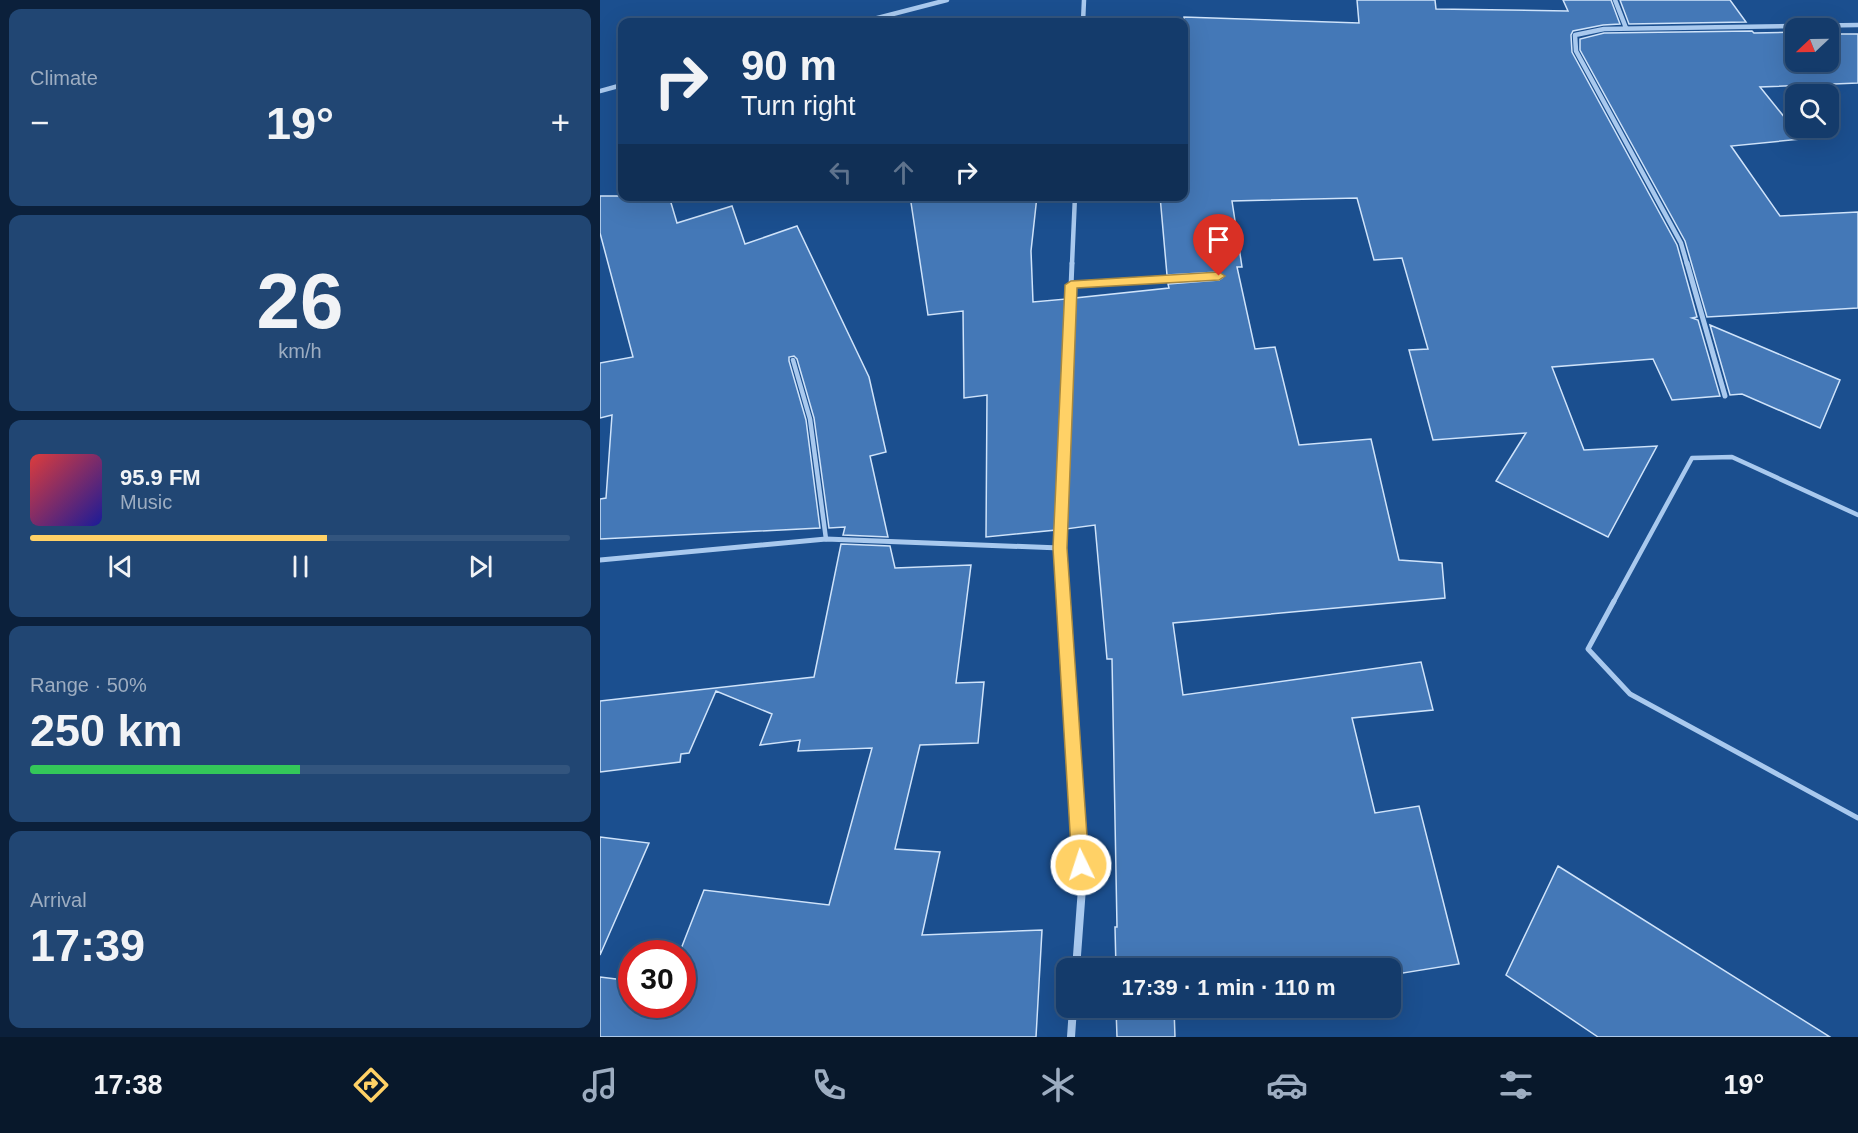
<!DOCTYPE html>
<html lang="en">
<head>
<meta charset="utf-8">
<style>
	:root { --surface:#143b6b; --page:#214673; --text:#f1f3f6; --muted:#9dadc1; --line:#33557e; --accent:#ffd166 }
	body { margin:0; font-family:Arial,sans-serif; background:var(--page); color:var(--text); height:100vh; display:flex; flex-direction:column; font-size:22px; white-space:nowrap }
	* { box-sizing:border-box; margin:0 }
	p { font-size:20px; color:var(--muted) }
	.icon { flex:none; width:33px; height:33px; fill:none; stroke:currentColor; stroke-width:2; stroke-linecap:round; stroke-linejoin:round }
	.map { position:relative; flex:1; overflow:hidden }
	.details { display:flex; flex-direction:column; gap:9px; padding:9px; background:#0b203b; width:600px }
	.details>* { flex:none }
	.guide { position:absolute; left:18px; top:18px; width:570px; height:183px; border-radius:12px; box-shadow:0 6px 24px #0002,0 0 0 2px var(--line); background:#143b6b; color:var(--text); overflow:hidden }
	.needle { width:39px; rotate:248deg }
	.fabs { position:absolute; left:1185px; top:18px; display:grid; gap:12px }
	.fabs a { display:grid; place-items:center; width:54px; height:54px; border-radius:12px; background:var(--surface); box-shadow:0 6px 24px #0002,0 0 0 2px var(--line); font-size:30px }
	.speed { position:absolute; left:18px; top:940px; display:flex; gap:12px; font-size:30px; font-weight:700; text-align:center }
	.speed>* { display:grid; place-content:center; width:78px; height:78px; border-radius:50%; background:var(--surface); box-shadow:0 6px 24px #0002,0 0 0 2px var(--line); line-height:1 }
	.speed .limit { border:9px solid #d22; background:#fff; color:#111 }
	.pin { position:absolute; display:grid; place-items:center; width:51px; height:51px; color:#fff; margin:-62px -26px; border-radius:50% 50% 50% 0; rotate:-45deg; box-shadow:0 0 6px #0007 }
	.pin .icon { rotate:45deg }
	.me { position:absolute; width:66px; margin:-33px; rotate:356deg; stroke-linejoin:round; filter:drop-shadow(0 0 4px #0008) }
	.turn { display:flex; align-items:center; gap:21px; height:126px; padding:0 24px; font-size:27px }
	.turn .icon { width:78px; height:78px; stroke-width:2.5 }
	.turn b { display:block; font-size:42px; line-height:51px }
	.lanes { display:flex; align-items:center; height:57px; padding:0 24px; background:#0003; justify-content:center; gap:30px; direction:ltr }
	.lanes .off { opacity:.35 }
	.big { font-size:45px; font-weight:700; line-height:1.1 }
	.details .tile { flex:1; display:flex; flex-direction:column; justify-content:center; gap:9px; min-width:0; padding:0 21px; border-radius:12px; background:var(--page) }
	.details .dial { align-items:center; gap:0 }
	.dial b { font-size:78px; line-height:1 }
	.song { display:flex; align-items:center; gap:18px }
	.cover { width:72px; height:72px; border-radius:9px; background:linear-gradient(135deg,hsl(0 70% 55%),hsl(240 70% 35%)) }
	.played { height:6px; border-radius:3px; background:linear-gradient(90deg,var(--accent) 55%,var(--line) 55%) }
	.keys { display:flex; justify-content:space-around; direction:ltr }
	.heat { display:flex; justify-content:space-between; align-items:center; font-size:33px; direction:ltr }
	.charge { height:9px; border-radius:4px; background:linear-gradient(90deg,#34c759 50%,var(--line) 0) }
	.trip { position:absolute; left:456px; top:958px; width:345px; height:60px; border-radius:12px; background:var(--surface); box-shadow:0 6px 24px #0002,0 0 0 2px var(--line); font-weight:700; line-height:60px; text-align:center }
	.tab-bar { display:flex; height:96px; justify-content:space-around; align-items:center; background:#08182b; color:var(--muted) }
	.tab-bar .icon { width:42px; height:42px }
	.tab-bar .current { color:var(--accent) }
	.tab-bar b { font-size:27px; color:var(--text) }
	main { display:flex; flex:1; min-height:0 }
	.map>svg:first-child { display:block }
</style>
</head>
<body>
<main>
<section class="details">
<div class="tile"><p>Climate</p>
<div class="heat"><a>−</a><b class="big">19°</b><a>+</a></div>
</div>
<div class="tile dial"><b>26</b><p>km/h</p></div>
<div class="tile">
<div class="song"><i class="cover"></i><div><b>95.9 FM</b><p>Music</p></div></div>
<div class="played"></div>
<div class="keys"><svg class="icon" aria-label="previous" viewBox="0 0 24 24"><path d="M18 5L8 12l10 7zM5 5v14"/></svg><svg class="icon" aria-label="pause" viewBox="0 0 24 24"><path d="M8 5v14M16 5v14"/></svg><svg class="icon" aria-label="next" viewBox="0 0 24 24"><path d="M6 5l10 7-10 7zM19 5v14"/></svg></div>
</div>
<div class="tile"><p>Range · 50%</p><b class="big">250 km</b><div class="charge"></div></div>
<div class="tile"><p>Arrival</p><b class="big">17:39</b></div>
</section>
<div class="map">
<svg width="1258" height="1037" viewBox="0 0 1258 1037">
	<rect width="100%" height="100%" fill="#1b4f8f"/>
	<path fill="#4478b7" stroke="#cfe3fa" stroke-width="1.5" d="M757,0H835L836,9L968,11L963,0H1011L1020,24L1003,25L973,31L971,35L972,52L1077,245L1097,317L1092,318L1098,320L1120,396L1072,400L1053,359L952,367L984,450L1057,446L1008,537L896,481L926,433L833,440L809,350L828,349L802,258L774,260L757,198L632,201L642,267H637L655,349L675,347L699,445L771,439L799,560L842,563L845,598L573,623L583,695L821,662L833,710L752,718L775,813L819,806L859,964L797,974L795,963L757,969H516L515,927H517L512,659H507L495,525L466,529L475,298L569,288L568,284L619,280L623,277L619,272L567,275L560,196H584V17L759,23Z
		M1020,0H1130L1146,22L1029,24Z
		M1152,31L1154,33L1196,32V62H1228V34H1258V83L1160,87L1202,139L1131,146L1180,216L1258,212V308L1107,317L1085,241L980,50V39L1004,33Z
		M0,196H69L77,223L132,206L145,244L197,226L269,377L286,452L270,456L288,537L243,535L245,527L229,528L214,418L197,359L194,356L189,357V361L206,420L220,528L0,539V499L6,498L12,415L0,418V363L33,357L0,233Z
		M310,196H437L431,251L433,302L466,299L456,530L386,537L387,395L364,398L363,311L328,315Z
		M1110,325L1240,380L1220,428L1142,394L1130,395Z
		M241,544L290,546L295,568L371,565L356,683L384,682L378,743L320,745L295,849L340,852L322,935L442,930L436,1037H0V977L32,981V1005H82V954H79L104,890L229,905L272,748L198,751L200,740L160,745L172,714L116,691L89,753L81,754L80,762L0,772V701L214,677Z
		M0,837L49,843L0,955Z
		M958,866L1230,1037H998L906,975Z
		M516,1008H574L575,1037H517Z"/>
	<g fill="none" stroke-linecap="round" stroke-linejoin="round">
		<path stroke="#a9c9ee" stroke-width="4.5" d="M471,285L619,276
			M193,360L210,419L226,539
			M1013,603L1092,458L1132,457L1258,515"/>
		<path stroke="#a9c9ee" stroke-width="5" d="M1014,601L988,649L1030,694L1258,818"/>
		<path stroke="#a9c9ee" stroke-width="4.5" d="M1015,0L1026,28
			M262,22L347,0
			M483,22L484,0
			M0,91L22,85
			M472,264L475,196
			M1087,264L1081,243L976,51L975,35L1004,29L1258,25"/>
		<path stroke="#a9c9ee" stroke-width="5" d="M1087,263L1125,396
			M0,560L226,539L460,548
			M464,603L460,548L472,263"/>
		<path stroke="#a9c9ee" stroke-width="8" d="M463,601L482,888L476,969
			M471,1037L473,1008"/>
	</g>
	<path fill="#ffd166" stroke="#a68842" stroke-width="1.5" d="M619,272L625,276L619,280L477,288L467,548L489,865L487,871L481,874L475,871L472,865L453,548L465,285L471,281Z"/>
</svg>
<div class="fabs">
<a><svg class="needle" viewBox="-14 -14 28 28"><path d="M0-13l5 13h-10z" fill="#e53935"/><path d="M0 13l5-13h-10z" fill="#9dadc1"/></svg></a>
<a><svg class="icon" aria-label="search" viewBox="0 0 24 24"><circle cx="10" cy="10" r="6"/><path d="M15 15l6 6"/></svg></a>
</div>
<div class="speed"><div class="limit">30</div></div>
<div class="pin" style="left:619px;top:276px;background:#d93025"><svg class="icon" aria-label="arrive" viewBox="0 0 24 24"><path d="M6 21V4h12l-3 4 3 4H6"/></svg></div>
<svg class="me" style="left:481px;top:865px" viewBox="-20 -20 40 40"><circle r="17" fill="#ffd166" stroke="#fff" stroke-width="3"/><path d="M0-11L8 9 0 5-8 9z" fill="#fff"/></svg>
<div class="trip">17:39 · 1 min · 110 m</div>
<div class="guide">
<div class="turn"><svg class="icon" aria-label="right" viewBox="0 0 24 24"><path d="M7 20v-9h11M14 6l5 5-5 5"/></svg><div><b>90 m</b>Turn right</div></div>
<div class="lanes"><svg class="icon off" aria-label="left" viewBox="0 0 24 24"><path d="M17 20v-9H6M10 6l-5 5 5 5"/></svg><svg class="icon off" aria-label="ahead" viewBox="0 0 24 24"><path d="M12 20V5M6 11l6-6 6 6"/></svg><svg class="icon" aria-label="right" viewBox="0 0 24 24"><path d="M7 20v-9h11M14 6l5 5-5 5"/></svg></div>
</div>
</div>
</main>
<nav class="tab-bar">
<b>17:38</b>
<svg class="icon current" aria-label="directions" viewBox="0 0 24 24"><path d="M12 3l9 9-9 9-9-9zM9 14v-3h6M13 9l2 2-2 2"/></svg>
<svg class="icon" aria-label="music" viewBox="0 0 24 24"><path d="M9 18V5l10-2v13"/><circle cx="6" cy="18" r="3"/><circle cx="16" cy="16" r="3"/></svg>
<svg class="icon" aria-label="phone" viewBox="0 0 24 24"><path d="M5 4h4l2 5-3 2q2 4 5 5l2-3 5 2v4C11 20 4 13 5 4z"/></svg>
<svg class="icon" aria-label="climate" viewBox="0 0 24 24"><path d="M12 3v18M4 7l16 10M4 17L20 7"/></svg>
<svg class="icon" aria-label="car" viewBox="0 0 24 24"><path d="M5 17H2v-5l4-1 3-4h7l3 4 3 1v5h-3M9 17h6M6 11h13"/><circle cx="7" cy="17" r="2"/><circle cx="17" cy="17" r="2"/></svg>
<svg class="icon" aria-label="filters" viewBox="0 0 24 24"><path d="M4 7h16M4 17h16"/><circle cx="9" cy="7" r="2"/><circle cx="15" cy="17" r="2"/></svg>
<b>19°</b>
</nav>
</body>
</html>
